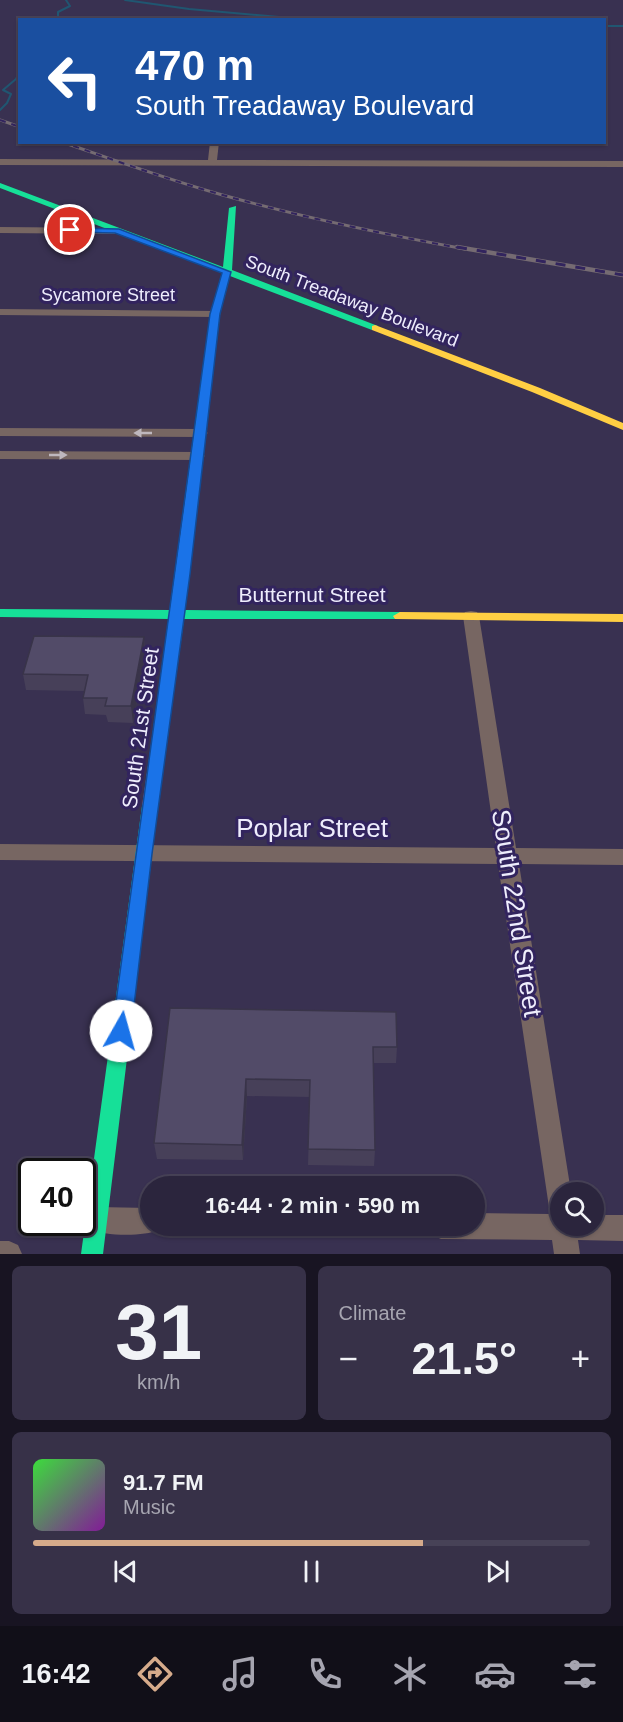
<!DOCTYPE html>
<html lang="en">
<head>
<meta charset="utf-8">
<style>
	:root { --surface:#2b253d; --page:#373148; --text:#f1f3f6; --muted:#a6a5b0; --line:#474257; --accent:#d6ab8b }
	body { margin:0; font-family:Helvetica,sans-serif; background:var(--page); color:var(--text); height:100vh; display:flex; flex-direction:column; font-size:22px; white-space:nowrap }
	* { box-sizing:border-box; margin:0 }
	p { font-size:20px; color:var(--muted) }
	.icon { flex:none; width:33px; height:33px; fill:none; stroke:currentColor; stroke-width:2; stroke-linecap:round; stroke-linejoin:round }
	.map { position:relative; height:1254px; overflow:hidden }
	.panel { display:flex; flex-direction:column; gap:12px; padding:12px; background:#181422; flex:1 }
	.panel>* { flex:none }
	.guide { position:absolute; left:18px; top:18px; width:588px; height:126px; border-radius:0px; box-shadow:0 2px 4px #0004,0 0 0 2px var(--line); background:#1a4fa0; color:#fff; overflow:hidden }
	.tools { position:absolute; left:550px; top:1182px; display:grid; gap:12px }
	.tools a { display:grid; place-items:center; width:54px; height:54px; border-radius:50%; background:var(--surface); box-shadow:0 2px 4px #0004,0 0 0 2px var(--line); font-size:30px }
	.speed { position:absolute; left:18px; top:1158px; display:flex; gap:12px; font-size:30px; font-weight:700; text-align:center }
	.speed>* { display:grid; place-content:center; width:78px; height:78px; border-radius:50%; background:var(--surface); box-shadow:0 2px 4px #0004,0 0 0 2px var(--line); line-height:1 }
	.speed .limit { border:3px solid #111; border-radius:9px; background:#fff; color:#111 }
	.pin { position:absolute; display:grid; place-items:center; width:51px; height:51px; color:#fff; margin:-26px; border:3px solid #fff; border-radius:50%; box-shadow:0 2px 6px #0007 }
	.me { position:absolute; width:66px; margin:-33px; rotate:7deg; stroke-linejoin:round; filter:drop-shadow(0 0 4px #0008) }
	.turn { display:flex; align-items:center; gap:21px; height:126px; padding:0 18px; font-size:27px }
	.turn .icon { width:78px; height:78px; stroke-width:2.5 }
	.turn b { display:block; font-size:42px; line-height:51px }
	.big { font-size:45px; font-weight:700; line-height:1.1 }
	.panel .card { flex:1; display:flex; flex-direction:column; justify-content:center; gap:9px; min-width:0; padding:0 21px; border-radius:9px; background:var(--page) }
	.panel .dial { align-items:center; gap:0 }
	.dial b { font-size:78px; line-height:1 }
	.song { display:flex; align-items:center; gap:18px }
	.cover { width:72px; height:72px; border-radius:9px; background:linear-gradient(135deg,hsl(120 70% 55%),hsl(290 70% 35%)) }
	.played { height:6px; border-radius:3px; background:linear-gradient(90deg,var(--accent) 70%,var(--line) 70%) }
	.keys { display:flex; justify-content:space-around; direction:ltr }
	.heat { display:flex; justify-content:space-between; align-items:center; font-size:33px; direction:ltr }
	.panel .tiles { flex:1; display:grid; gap:12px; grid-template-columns:1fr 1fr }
	.card:last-child { grid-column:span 2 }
	.trip { position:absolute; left:140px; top:1176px; width:345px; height:60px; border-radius:30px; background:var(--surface); box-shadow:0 2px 4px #0004,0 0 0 2px var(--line); font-weight:700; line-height:60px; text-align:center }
	.dock { display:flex; height:96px; justify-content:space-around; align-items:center; background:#110f18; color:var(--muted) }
	.dock .icon { width:42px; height:42px }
	.dock .on { color:var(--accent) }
	.dock b { font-size:27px; color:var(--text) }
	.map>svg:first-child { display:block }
</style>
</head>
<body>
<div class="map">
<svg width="623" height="1254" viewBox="0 0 623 1254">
	<rect width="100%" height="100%" fill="#393151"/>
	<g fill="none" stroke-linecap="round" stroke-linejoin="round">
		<path stroke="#205671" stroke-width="2" d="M125,0L189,9L314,20
			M58,20V12L70,6L66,0
			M604,26H623
			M0,110L7,103L11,94L3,90L16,79L20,71"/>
		<path fill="#776662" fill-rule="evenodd" d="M210,142H219L217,160L623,161V167L0,165V159L208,160Z
			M0,227L116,228L121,231L116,234L0,233Z
			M0,309L215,311L221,314L215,317L0,315Z
			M0,428L201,429L208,433L201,437L0,436Z
			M0,451L198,452L205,456L198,460L0,459Z
			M471,611L477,612L479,616L516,848L623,849V865L519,864L571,1192H561V1226H594V1215H623V1241L578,1240L580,1254H554L552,1240L441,1239L432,1235L428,1226H474V1213L550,1214L498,864L0,860V844L496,848L463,616L465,612Z
			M97,1207L150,1208V1226H161L159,1230C143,1237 104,1236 88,1229L84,1220L88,1211Z
			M0,1241H9L18,1245L22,1254H0Z"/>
		<path fill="#16e098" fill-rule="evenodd" d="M0,183L223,267L229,208L236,206L232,270L378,326V330H372L230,276L220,314L185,610L400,612L407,616L405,619H184L181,641L174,645L167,641L170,619L0,617V609L171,610L210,314L222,273L0,188Z
			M150,800L156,802L158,806L103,1254H81L142,806L144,802Z"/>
		<path fill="#ffcf43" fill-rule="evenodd" d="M375,325L540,388L623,423V430L532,392L372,330V326Z
			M400,612L623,614V622L395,619L393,616Z"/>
		<path fill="#f24e42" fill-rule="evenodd" d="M174,637L181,641L158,806L156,810L150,812L144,810L142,806L167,641Z"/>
		<defs>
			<path id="rail-far1" d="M0,120L20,127
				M62,142C114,160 166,179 219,194C300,217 383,234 465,249"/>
			<path id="rail" d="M457,247L623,275"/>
		</defs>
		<use href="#rail-far1" stroke="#756b72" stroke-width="3"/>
		<use href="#rail" stroke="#756b72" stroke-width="4.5"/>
		<use href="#rail-far1" stroke="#32245e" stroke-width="2" stroke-dasharray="6" stroke-linecap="butt"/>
		<use href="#rail" stroke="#32245e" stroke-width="3" stroke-dasharray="10" stroke-linecap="butt"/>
	</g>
	<path fill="#474059" d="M144,637L145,654L133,723L108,722L106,715L85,714L83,698L84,691L26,690L23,674Z
		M170,1008L397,1047L396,1063H373L375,1150L374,1166L308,1165L310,1097L247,1096L243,1160L157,1159L154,1143Z"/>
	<path fill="#393449" d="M144,637L145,654L133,723L131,706Z
		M246,1079L247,1096L243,1160L242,1145Z"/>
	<path fill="#524b68" stroke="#393449" stroke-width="1.5" d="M34,636L144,637L131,706H105L107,698H83L88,675L23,674Z
		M170,1008L396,1012L397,1047H373L375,1150L308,1149L310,1080L246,1079L242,1145L154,1143Z"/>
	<defs><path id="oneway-solid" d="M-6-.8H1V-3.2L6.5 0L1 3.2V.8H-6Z" transform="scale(1.5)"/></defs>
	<g fill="#beb7be">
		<use href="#oneway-solid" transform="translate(143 433) rotate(-180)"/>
		<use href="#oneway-solid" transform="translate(58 455)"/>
	</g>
	<path fill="#1a73e8" stroke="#114b97" stroke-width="1.5" d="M70,228L119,229L231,272L220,314L190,574L152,854L131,1031L128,1037L121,1039L115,1037L112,1031C143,792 179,553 210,314L222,273L115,233L67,232L65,230Z"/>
	<g text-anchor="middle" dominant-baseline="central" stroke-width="6" stroke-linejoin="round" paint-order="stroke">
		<g font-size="18" fill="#eeedfc" stroke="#32245e">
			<text x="108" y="295">Sycamore Street</text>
			<text transform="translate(352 301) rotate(21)">South Treadaway Boulevard</text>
		</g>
		<g font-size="21" fill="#eeedfc" stroke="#32245e">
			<text x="312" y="594">Butternut Street</text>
			<text transform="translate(140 728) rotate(-82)">South 21st Street</text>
		</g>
		<g font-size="26" fill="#eeedfc" stroke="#32245e">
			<text x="312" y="828">Poplar Street</text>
			<text transform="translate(517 913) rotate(81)">South 22nd Street</text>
		</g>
	</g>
</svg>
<div class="tools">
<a><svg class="icon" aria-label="search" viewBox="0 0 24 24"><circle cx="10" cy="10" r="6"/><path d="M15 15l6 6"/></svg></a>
</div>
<div class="speed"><div class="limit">40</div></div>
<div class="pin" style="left:70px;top:230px;background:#d93025"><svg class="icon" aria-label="arrive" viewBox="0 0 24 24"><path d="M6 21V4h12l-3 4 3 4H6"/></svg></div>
<svg class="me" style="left:121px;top:1031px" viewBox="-20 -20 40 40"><circle r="19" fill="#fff"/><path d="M0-13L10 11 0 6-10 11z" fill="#1a73e8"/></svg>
<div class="trip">16:44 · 2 min · 590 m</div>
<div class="guide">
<div class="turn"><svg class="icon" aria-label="left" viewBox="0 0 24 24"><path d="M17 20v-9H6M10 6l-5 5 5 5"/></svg><div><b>470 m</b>South Treadaway Boulevard</div></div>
</div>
</div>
<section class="panel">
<div class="tiles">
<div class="card dial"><b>31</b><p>km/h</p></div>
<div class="card"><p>Climate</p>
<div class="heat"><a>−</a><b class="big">21.5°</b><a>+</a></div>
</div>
<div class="card">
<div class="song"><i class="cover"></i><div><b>91.7 FM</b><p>Music</p></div></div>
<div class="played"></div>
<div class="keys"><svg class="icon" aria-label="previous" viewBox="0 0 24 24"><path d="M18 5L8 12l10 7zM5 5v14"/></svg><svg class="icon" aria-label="pause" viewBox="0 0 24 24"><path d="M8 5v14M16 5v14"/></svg><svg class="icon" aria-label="next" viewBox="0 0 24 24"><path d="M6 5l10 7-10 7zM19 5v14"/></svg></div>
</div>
</div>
</section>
<nav class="dock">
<b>16:42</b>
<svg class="icon on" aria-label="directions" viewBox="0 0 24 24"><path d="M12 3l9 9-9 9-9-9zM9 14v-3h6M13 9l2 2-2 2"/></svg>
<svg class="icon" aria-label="music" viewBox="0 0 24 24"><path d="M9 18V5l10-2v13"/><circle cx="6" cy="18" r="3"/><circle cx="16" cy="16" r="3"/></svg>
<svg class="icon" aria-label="phone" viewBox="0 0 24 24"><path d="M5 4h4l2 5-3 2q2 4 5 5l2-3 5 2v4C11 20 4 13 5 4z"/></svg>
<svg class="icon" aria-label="climate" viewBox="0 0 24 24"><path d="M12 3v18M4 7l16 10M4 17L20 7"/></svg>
<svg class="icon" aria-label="car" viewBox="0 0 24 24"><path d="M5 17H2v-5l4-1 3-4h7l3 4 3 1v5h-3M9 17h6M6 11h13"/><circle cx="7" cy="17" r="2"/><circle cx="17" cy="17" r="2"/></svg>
<svg class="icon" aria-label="filters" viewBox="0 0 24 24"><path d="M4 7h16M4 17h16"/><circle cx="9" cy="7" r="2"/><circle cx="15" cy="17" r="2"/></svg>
</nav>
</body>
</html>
